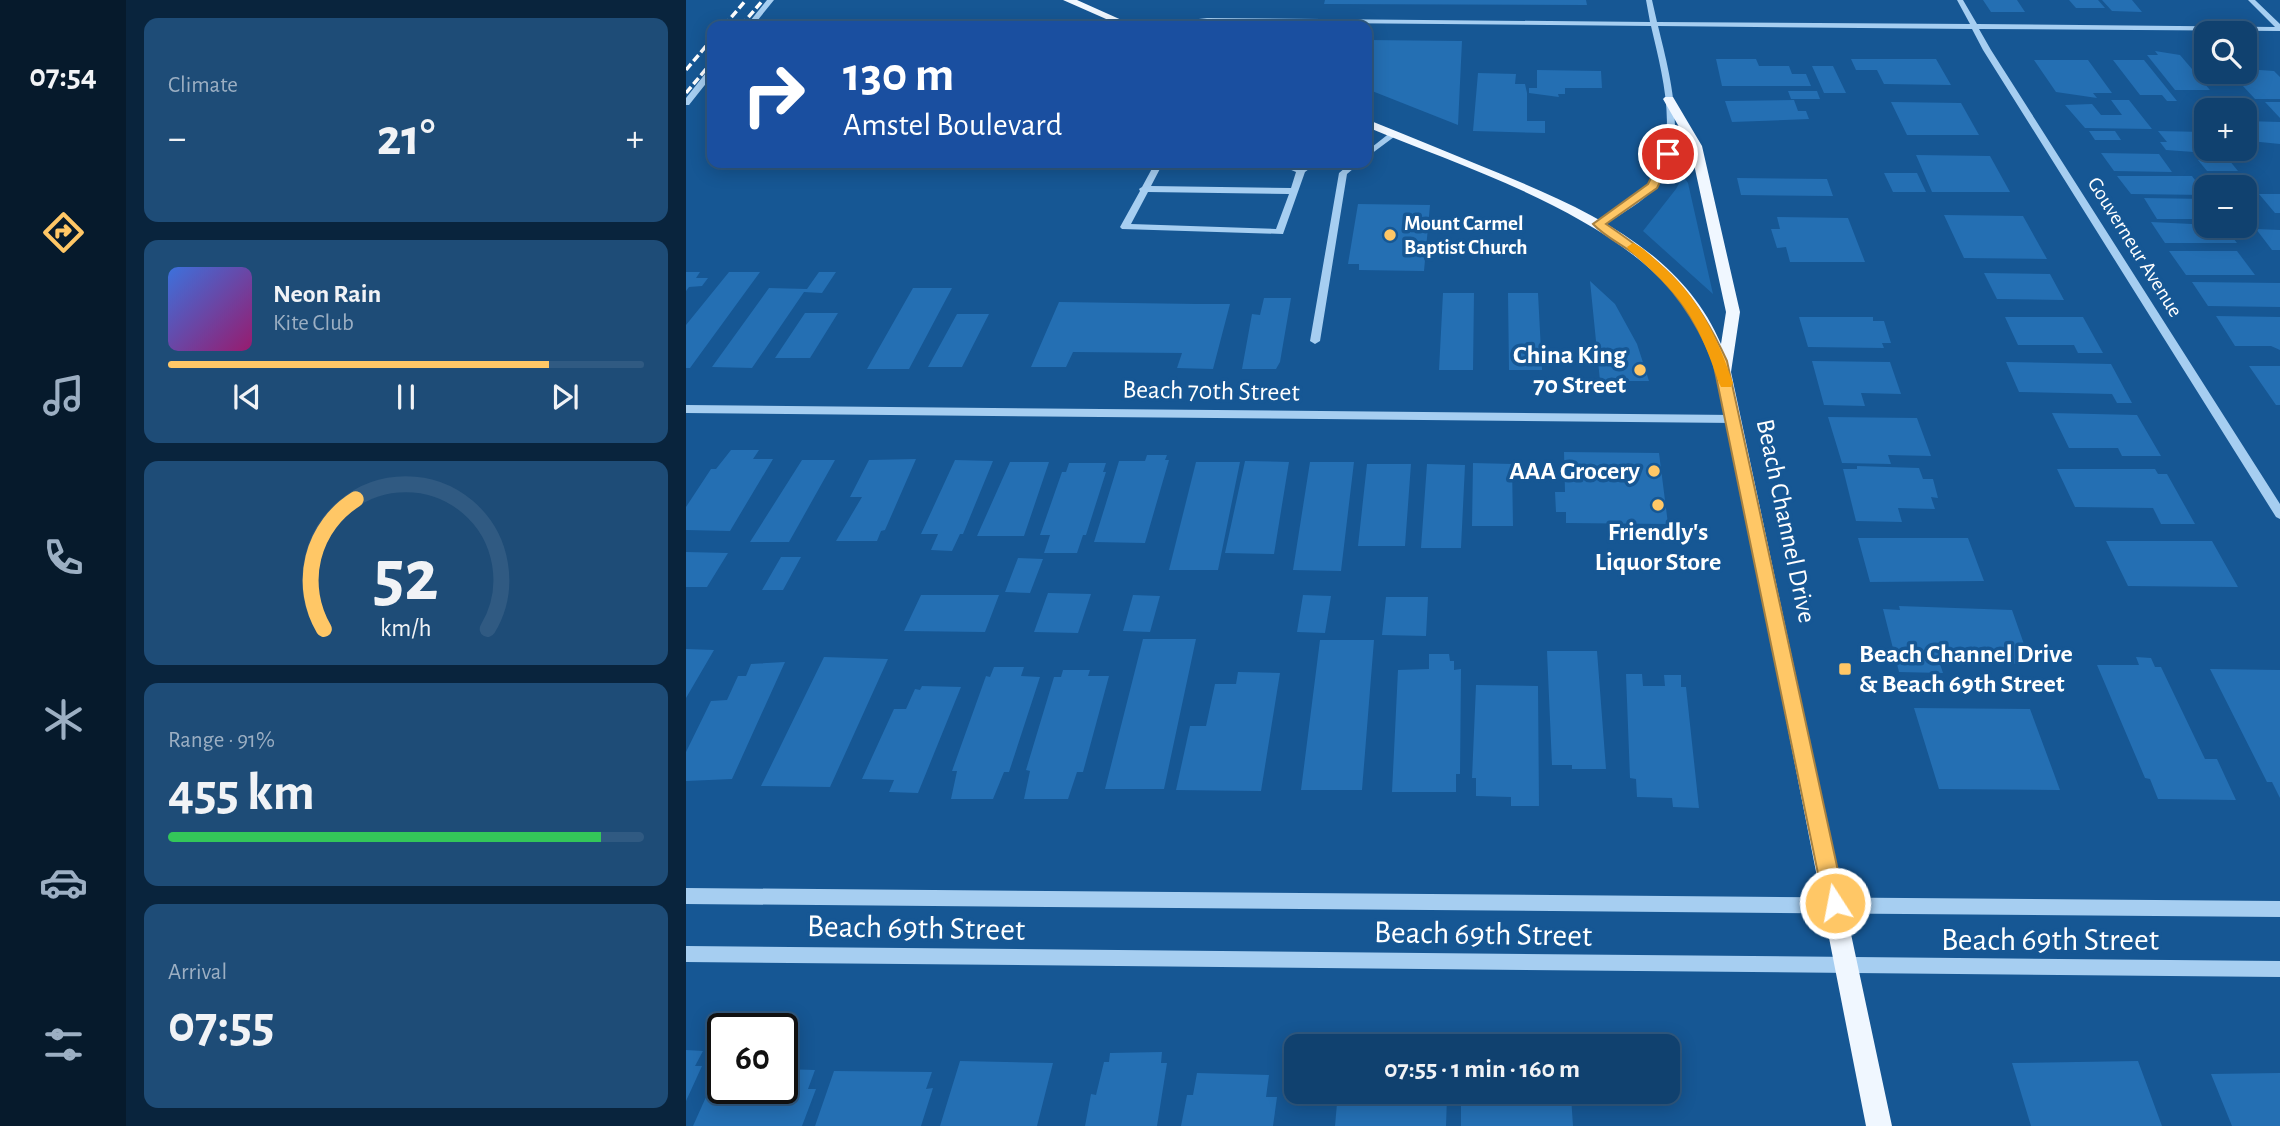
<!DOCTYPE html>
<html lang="en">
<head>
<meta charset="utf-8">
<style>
	:root { --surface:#10416f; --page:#1e4c77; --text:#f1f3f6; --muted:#9cafc3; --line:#305a82; --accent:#ffc766 }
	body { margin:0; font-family:"Alegreya Sans",sans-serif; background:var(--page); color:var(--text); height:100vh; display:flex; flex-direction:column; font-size:26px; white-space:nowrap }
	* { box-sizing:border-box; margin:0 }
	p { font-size:23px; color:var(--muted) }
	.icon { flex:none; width:38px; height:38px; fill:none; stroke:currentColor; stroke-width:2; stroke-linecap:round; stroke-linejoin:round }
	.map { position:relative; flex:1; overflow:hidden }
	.details { display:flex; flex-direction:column; gap:18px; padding:18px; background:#09243d; width:560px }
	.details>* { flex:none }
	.guide { position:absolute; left:21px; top:21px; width:665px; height:147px; border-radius:14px; box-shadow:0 4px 18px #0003,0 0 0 2px var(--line); background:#1a4fa0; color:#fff; overflow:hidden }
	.tools { position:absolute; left:1508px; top:21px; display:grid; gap:14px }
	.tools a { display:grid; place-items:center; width:63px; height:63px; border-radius:14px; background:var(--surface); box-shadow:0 4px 18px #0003,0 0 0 2px var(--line); font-size:35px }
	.speed { position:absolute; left:21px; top:1013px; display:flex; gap:14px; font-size:35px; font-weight:700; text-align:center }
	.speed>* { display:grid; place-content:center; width:91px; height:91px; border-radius:50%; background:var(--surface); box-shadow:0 4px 18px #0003,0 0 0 2px var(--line); line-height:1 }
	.speed .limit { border:4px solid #111; border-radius:10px; background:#fff; color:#111 }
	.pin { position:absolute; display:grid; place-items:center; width:60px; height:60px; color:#fff; margin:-30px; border:4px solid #fff; border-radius:50%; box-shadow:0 2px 7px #0007 }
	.me { position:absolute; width:77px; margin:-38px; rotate:349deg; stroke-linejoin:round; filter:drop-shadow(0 0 5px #0008) }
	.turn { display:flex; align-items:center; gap:24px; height:147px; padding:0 21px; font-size:32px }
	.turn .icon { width:91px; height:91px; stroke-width:2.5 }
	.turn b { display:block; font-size:49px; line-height:60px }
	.big { font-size:52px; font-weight:700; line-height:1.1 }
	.details .tile { flex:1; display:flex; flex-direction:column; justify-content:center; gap:10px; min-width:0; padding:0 24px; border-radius:14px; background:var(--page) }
	.details .dial { align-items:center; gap:0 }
	.dial svg { height:182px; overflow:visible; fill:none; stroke:var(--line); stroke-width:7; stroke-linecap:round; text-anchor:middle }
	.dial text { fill:var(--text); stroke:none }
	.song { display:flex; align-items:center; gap:21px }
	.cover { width:84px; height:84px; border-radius:10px; background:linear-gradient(135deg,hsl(220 70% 55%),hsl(320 70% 35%)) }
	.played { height:7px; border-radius:4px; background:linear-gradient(90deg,var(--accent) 80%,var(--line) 80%) }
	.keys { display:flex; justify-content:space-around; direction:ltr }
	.heat { display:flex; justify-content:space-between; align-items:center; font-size:38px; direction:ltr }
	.charge { height:10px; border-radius:5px; background:linear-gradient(90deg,#34c759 91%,var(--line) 0) }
	.trip { position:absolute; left:598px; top:1034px; width:396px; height:70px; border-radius:14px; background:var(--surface); box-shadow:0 4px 18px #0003,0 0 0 2px var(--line); font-weight:700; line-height:70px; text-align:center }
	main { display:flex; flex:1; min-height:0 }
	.dock { display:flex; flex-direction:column; width:126px; justify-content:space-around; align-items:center; background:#061a2c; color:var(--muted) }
	.dock .icon { width:49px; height:49px }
	.dock .on { color:var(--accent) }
	.dock b { font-size:32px; color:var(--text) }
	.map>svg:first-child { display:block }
</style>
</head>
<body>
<main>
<nav class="dock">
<b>07:54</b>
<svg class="icon on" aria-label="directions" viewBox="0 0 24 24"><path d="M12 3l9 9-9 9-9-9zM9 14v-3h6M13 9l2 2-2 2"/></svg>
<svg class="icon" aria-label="music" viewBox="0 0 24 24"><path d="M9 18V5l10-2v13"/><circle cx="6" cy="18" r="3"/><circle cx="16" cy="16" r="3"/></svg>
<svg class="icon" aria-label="phone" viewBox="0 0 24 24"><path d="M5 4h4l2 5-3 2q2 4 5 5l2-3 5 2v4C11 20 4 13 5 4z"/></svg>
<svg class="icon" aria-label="climate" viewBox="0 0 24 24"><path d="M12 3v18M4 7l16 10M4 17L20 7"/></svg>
<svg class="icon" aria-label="car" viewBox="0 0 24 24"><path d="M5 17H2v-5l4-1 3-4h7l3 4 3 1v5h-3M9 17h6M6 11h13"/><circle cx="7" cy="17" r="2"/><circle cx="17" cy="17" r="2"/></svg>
<svg class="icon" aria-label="filters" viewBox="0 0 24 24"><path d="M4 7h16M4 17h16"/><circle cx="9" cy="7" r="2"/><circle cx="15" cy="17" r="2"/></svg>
</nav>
<section class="details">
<div class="tile"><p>Climate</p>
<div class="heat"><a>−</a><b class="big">21°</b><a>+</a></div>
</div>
<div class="tile">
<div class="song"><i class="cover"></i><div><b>Neon Rain</b><p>Kite Club</p></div></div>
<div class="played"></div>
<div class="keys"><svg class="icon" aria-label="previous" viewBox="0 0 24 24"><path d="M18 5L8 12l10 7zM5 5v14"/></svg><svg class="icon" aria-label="pause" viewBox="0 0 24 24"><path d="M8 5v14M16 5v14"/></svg><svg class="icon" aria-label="next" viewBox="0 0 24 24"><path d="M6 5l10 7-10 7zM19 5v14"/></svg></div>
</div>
<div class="tile dial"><svg viewBox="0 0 100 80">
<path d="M14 69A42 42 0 1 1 86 69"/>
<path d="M14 69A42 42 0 0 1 28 12" stroke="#ffc766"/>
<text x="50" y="56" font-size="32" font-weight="700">52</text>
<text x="50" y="72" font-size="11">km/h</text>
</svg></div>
<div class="tile"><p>Range · 91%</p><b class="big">455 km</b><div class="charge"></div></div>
<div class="tile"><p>Arrival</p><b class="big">07:55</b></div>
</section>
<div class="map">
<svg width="1594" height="1126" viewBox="0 0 1594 1126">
	<rect width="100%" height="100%" fill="#165794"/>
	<path fill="#1e6aae" d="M997,176L1002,183L1027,294L957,231L990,189Z"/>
	<path fill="#246fb3" d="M639,0H900L901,5L638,4Z
		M1297,0H1331L1339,12H1305Z
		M1383,0H1412L1419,8H1390Z
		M1416,0H1446L1456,12L1426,11Z
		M681,40L776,41L772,125L681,89Z
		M1469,51L1494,55L1524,90H1489L1461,55H1472Z
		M1030,59H1070L1073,66H1103L1106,74H1120L1125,86H1036Z
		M1165,59H1250L1265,85L1198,84L1191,70H1170Z
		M1348,60H1402L1426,93H1407L1411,98L1370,92Z
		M1427,60H1458L1491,101H1481L1476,95H1454Z
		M1126,66H1147L1160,93H1138Z
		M1559,69L1588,71L1594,77V99H1569L1544,72H1559Z
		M851,70L915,71L916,88H879V94H872L873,97L843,93V88H851Z
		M792,73L830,74L829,84H839L841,93V121H859V133L787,131Z
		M1102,91H1131L1134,99H1105Z
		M1519,98L1558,99L1573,115H1559V110H1529Z
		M1108,100L1112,111H1120L1123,119L1046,122L1039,101Z
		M1425,100H1443L1466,129L1399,128L1379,105L1406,104L1415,115H1436Z
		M1205,102L1275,103L1293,135H1221Z
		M1579,102H1594V118Z
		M1559,121L1594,122V144L1564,141L1559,136V133H1565Z
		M1403,131H1429L1435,140H1409Z
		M1472,131L1519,132L1521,149H1532L1536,154L1480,150L1474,142H1481Z
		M1415,153L1473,154L1486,172L1428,171Z
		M1230,155L1304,156L1324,192H1246Z
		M1512,160H1543L1552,171H1521Z
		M1198,173H1231L1240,192H1207Z
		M1523,173L1554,174L1563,185H1532Z
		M1431,176H1506L1520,195L1445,194Z
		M1051,178L1141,179L1147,196L1055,195Z
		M1573,194H1594V213H1589Z
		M1458,198L1521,199V219H1471Z
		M672,204L744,205L738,271L673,270V264H662Z
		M1258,215L1337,216L1361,259L1278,258Z
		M1091,217L1162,218L1179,262H1104L1100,247L1091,248L1085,229H1094Z
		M1465,222L1546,226L1549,229H1540L1551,243H1479Z
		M1570,229L1594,230V250H1586Z
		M1483,251H1551L1569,275H1500Z
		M0,272H14L10,278H22L16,286L3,287L0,291Z
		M43,272H74L4,368H0V325Z
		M133,272H150L136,293L118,292L66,368L26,367L83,288L121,289Z
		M1298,273L1364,274L1378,300L1311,299Z
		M904,281L929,304L951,344L963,381H914Z
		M1506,282L1594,283V307L1522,306Z
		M227,288H266L223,369H181Z
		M757,293H788L787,370H753Z
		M822,293H852L856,370H823Z
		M578,298H605L594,362L590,369H556L566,314L574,315Z
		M373,302L511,304H544L527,369L491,368L496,353L387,352L380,367H345Z
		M119,313H152L124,358H89Z
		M271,314H303L276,367H242Z
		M1530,316L1594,317V350L1585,346H1549Z
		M1113,317H1187V321H1198L1205,343H1196L1198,348L1122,347Z
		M1319,317H1397L1417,353H1392L1388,345H1332Z
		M1126,361L1204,362L1215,394L1175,393L1179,406L1138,405Z
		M1320,362L1425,364L1446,403H1431L1426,394L1333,392Z
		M1563,366H1594V405H1590Z
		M1366,413L1451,415L1475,456H1436L1432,448H1383Z
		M1142,417L1231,418L1245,456L1202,455L1205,464L1156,463Z
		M45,450H73L67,459H87L44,531L0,530V507L25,469H30Z
		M878,452L973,453L982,524L880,523V512H870L869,492H879Z
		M461,455H481L479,460H483L459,543L408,542L433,461H459Z
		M230,459L199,530L195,531L191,541H150L176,497H164L183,460Z
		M116,460H149L103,542H64Z
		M269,460L307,461L277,534H274L266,551L245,550L252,534H235Z
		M559,461L603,462L588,554L539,553Z
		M324,462H363L338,536H291Z
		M510,462H554L532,570H483Z
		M624,462H668L655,571L607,570Z
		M383,463H420L417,472H420L400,535H397L391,553H358L364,535H354L376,472H380Z
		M787,463L826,464L827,526H786Z
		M681,464H725L719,546H672Z
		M741,464L779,465L775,548H735Z
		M1171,466L1233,468L1237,479H1247L1252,498L1245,497L1249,509L1212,508L1216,522L1170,521L1157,469H1171Z
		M1371,469H1469L1472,474H1481L1509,524H1475L1467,508L1389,507Z
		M1172,538H1282L1298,581L1184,582Z
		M1420,541H1526L1552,587L1442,586Z
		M0,552L42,553L21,587H0Z
		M95,557H115L97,590H76Z
		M332,558L357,559L344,593L319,592Z
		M362,593L405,594L392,633L348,632Z
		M235,595H313L299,632L218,631Z
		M447,595L474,596L464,632L437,631Z
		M617,595L645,596L639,633L611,632Z
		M700,597H742L740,636L696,635Z
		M1213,606L1326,610L1345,664L1253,661L1257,673L1213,672L1197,609L1214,610Z
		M457,639H510L478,789H419Z
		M634,640H688L676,790H615Z
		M0,649L28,650L0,698Z
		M861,651H911L920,769H886V765H866Z
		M743,654H763L764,661H768V670L775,669L774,774H770V792H706L712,670L743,669Z
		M138,657L202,659L144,787L75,786Z
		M1450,657L1465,658L1469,667H1475L1519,759H1531L1550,800L1472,799L1464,779L1459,778L1411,665H1453Z
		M99,662L46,779L0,781V752L25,701L41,700L52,676H60L65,664Z
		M308,667H338L335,676L354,677L323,772H318L307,799H265L271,771H266L300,676L304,677Z
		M1524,669L1594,670V798L1586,782H1581Z
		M377,670H404L402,676H423L397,772H391L382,799H338L344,771L340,770L368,677H375Z
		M552,672L594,673L575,791L490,790L504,726H520L529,684H550Z
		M940,674H956L957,686H979L978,675H995V687H1000L1013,808L987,807L986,798L951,797L950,779L944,778Z
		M790,685L852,686L853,806H825V797L790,796V778H786Z
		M236,686L275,687L232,793L203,792L208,780L176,779L208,709H220L229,689L234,690Z
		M1228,708L1344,709L1374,790L1253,789Z
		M0,1050L17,1051L9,1066H16L0,1101Z
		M476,1052L475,1063H481L471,1126H399L405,1094L410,1095L418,1062H423L424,1053Z
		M274,1061L367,1063L351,1126H254Z
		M1452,1061L1476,1126H1345L1326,1063Z
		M33,1068H37V1088H96V1069L129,1070L122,1089H130L116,1126H7Z
		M148,1071L246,1072L240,1089L247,1088L235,1126H129Z
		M511,1073L583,1075L580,1097H591L587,1126H495L501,1095H507Z
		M1594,1073V1126H1546L1525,1074Z
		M652,1092H755V1097H761L760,1126H649Z
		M775,1092H880V1095L885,1096L887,1126H775Z"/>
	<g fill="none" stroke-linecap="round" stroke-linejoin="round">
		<path fill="#a6cef1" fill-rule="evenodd" d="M81,0H88L67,26H60Z
			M960,0H966L971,22L1284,24L1271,0H1277L1291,24L1589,27L1562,0H1569L1594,24V31L1293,29L1305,50L1594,504V519L1590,517L1297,50L1286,29L972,26C982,67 999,129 981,169C973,187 957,201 940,211C931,217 922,223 912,227L909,226V222C927,211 949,201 962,185C996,141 976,74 965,26L521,22L487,26H467L471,24L521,18L964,22Z
			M23,69H26V76L3,105H0V98Z
			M705,132L712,134L681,157V151Z
			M469,163H477L465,186L605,188L610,172L589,163H600L614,168L622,163H631L619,172L597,234L436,229L434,227L454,191L453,189L456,187ZM462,192L603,194L590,229L445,224Z
			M665,163H674L661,174L634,341L629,344L624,341L653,173Z
			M0,405L1049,415L1054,419L1049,423L0,413Z
			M0,888L1594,901V917L0,904Z
			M0,946L1594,961V977L0,962Z"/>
		<path fill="#f0f7ff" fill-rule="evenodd" d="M377,0H391L449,26H436Z
			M979,97H987L1016,146L1054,312L1045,372L1206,1126H1180L1041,419C1034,387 1028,351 1010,323C947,219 788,172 681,127V120L685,121C720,135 754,149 788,163C883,202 992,243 1035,344L1040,312L1004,146L977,99Z"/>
		<path stroke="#fff" stroke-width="3.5" stroke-dasharray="8 3.5" stroke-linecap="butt" d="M38,26L60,0
			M55,26L77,0
			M0,70L26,39
			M0,93L26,62"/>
	</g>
	<path fill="#ffc766" stroke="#a68142" stroke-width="2" d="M982,151L988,154L971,188L920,224C981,265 1010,293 1041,361L1159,903L1156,910L1149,913L1141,910L1138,903L1027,361C1009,318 987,286 951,256C937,245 919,237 907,224L962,184L977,154Z"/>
	<path fill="#f59e0b" d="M947,243C957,247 965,256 973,263C1012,296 1031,336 1047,383L1045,387H1035L1033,383C1011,317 996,296 943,250L941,247Z"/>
	<g fill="#ffc766" stroke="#165794" stroke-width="2.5">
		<circle cx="704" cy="235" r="7"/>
		<circle cx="954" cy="370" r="7"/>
		<circle cx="968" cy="471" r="7"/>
		<circle cx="972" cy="505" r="7"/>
		<rect x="1152" y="662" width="14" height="14" rx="3.5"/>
	</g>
	<g text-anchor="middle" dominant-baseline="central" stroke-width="7" stroke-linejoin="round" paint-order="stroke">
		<g font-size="21" font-weight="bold" fill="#fff" stroke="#165794" text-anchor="start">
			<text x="718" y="223">Mount Carmel<tspan x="718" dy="24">Baptist Church</tspan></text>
		</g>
		<g font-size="21" fill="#fff" stroke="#165794">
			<text transform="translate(1449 247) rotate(58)">Gouverneur Avenue</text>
		</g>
		<g font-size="26" font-weight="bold" fill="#fff" stroke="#165794" text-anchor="end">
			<text x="940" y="355">China King<tspan x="940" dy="30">70 Street</tspan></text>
			<text x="954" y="471">AAA Grocery</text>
			<text x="972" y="532" text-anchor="middle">Friendly's<tspan x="972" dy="30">Liquor Store</tspan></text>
			<text x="1173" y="654" text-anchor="start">Beach Channel Drive<tspan x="1173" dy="30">&amp; Beach 69th Street</tspan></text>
		</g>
		<g font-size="26" fill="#fff" stroke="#165794">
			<text transform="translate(525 391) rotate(1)">Beach 70th Street</text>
			<text transform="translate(1100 521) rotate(78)">Beach Channel Drive</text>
		</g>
		<g font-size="32" fill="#fff" stroke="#165794">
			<text transform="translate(230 928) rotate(1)">Beach 69th Street</text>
			<text transform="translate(797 934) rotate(1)">Beach 69th Street</text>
			<text x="1364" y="940">Beach 69th Street</text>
		</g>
	</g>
</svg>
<div class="tools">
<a><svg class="icon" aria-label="search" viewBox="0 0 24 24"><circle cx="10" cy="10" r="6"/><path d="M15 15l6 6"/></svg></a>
<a>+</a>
<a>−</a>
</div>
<div class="speed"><div class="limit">60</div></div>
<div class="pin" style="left:982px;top:154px;background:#d93025"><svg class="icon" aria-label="arrive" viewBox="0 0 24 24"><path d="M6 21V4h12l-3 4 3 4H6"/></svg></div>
<svg class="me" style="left:1149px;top:903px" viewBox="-20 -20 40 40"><circle r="17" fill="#ffc766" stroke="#fff" stroke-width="3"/><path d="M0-11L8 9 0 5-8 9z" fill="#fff"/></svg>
<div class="trip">07:55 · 1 min · 160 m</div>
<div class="guide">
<div class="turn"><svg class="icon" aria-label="right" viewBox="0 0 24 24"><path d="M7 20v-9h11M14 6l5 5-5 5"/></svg><div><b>130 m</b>Amstel Boulevard</div></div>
</div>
</div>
</main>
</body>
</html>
